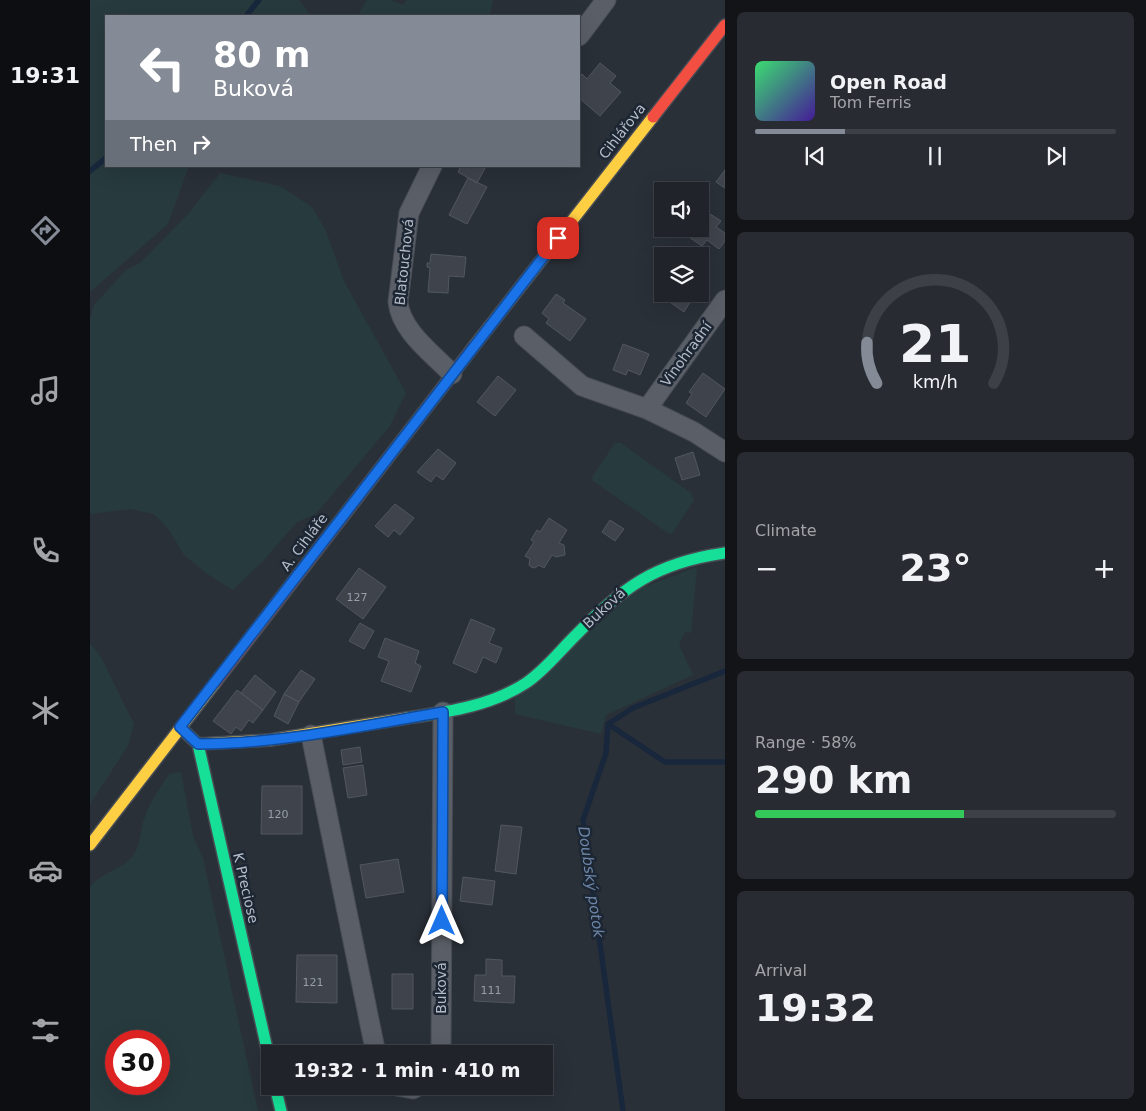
<!DOCTYPE html>
<html lang="en">
<head>
<meta charset="utf-8">
<style>
	:root { --surface:#20242a; --page:#282c32; --text:#f1f3f6; --muted:#a2a4a8; --line:#3d4147; --accent:#848b96 }
	body { margin:0; font-family:"DejaVu Sans",sans-serif; background:var(--page); color:var(--text); height:100vh; display:flex; flex-direction:column; font-size:19px; white-space:nowrap }
	* { box-sizing:border-box; margin:0 }
	p { font-size:16px; color:var(--muted) }
	.icon { flex:none; width:28px; height:28px; fill:none; stroke:currentColor; stroke-width:2; stroke-linecap:round; stroke-linejoin:round }
	.map { position:relative; flex:1; overflow:hidden }
	.side { display:flex; flex-direction:column; gap:12px; padding:12px; background:#121417; width:421px }
	.side>* { flex:none }
	.top-card { position:absolute; left:15px; top:15px; width:475px; height:152px; border-radius:0px; box-shadow:0 5px 20px #0002,0 0 0 1px var(--line); background:#848b96; color:#fff; overflow:hidden }
	.controls { position:absolute; left:564px; top:182px; display:grid; gap:10px }
	.controls a { display:grid; place-items:center; width:55px; height:55px; border-radius:0px; background:var(--surface); box-shadow:0 5px 20px #0002,0 0 0 1px var(--line); font-size:25px }
	.speed { position:absolute; left:15px; top:1030px; display:flex; gap:10px; font-size:25px; font-weight:700; text-align:center }
	.speed>* { display:grid; place-content:center; width:65px; height:65px; border-radius:50%; background:var(--surface); box-shadow:0 5px 20px #0002,0 0 0 1px var(--line); line-height:1 }
	.speed .limit { border:8px solid #d22; background:#fff; color:#111 }
	.pin { position:absolute; display:grid; place-items:center; width:42px; height:42px; color:#fff; margin:-21px; border-radius:10px; box-shadow:0 2px 8px #0006 }
	.me { position:absolute; width:55px; margin:-28px; rotate:0deg; stroke-linejoin:round; filter:drop-shadow(0 0 4px #0008) }
	.turn { display:flex; align-items:center; gap:18px; height:105px; padding:0 25px; font-size:22px }
	.turn .icon { width:65px; height:65px; stroke-width:2.5 }
	.turn b { display:block; font-size:35px; line-height:42px }
	.then { display:flex; align-items:center; height:48px; padding:0 25px; background:#0003; gap:10px; font-size:19px }
	.big { font-size:38px; font-weight:600; line-height:1.1 }
	.side .card { flex:1; display:flex; flex-direction:column; justify-content:center; gap:8px; min-width:0; padding:0 18px; border-radius:8px; background:var(--page) }
	.side .dial { align-items:center; gap:0 }
	.dial svg { height:130px; overflow:visible; fill:none; stroke:var(--line); stroke-width:7; stroke-linecap:round; text-anchor:middle }
	.dial text { fill:var(--text); stroke:none }
	.song { display:flex; align-items:center; gap:15px }
	.cover { width:60px; height:60px; border-radius:8px; background:linear-gradient(135deg,hsl(140 70% 55%),hsl(260 70% 35%)) }
	.played { height:5px; border-radius:2px; background:linear-gradient(90deg,var(--accent) 25%,var(--line) 25%) }
	.keys { display:flex; justify-content:space-around; direction:ltr }
	.heat { display:flex; justify-content:space-between; align-items:center; font-size:28px; direction:ltr }
	.charge { height:8px; border-radius:4px; background:linear-gradient(90deg,#34c759 58%,var(--line) 0) }
	.trip { position:absolute; left:171px; top:1045px; width:292px; height:50px; border-radius:0px; background:var(--surface); box-shadow:0 5px 20px #0002,0 0 0 1px var(--line); font-weight:600; line-height:50px; text-align:center }
	main { display:flex; flex:1; min-height:0 }
	.tabs { display:flex; flex-direction:column; width:90px; justify-content:space-around; align-items:center; background:#0d0e11; color:var(--muted) }
	.tabs .icon { width:35px; height:35px }
	.tabs .on { color:var(--accent) }
	.tabs b { font-size:22px; color:var(--text) }
	.map>svg:first-child { display:block }
</style>
</head>
<body>
<main>
<nav class="tabs">
<b>19:31</b>
<svg class="icon on" aria-label="directions" viewBox="0 0 24 24"><path d="M12 3l9 9-9 9-9-9zM9 14v-3h6M13 9l2 2-2 2"/></svg>
<svg class="icon" aria-label="music" viewBox="0 0 24 24"><path d="M9 18V5l10-2v13"/><circle cx="6" cy="18" r="3"/><circle cx="16" cy="16" r="3"/></svg>
<svg class="icon" aria-label="phone" viewBox="0 0 24 24"><path d="M5 4h4l2 5-3 2q2 4 5 5l2-3 5 2v4C11 20 4 13 5 4z"/></svg>
<svg class="icon" aria-label="climate" viewBox="0 0 24 24"><path d="M12 3v18M4 7l16 10M4 17L20 7"/></svg>
<svg class="icon" aria-label="car" viewBox="0 0 24 24"><path d="M5 17H2v-5l4-1 3-4h7l3 4 3 1v5h-3M9 17h6M6 11h13"/><circle cx="7" cy="17" r="2"/><circle cx="17" cy="17" r="2"/></svg>
<svg class="icon" aria-label="filters" viewBox="0 0 24 24"><path d="M4 7h16M4 17h16"/><circle cx="9" cy="7" r="2"/><circle cx="15" cy="17" r="2"/></svg>
</nav>
<div class="map">
<svg width="635" height="1111" viewBox="0 0 635 1111">
	<rect width="100%" height="100%" fill="#2a3038"/>
	<path fill="#273a3e" fill-rule="evenodd" d="M0,0H209L221,16H16V166H99L78,224L0,292Z
		M277,0H301L313,5L317,0H403L400,16H267Z
		M130,173L190,186L222,207L236,231L254,281L316,393L300,426L226,514L207,522L174,560L143,590L116,573L94,555L79,530L64,514L40,509L0,514V319L4,305L36,270L50,263L99,213Z
		M525,443H531L601,493L604,500L582,534L578,533L503,481L502,477Z
		M607,567L601,633L595,632L589,645L603,675L516,715L511,734L425,714V698L548,589Z
		M0,643L11,657L44,724L38,746L0,804Z
		M91,772L103,836L113,858L168,1111H0V887C11,873 30,870 41,858C53,844 49,830 56,814C61,800 71,787 79,774ZM69,1041V1084H26V1041Z"/>
	<g fill="none" stroke-linecap="round" stroke-linejoin="round">
		<path stroke="#19273c" stroke-width="5.5" d="M156,16L169,0
			M0,171L16,158
			M518,724L575,762H635
			M533,1111L493,820L516,753L518,724L543,708L635,671"/>
	</g>
	<path fill="#3f444c" stroke="#52575f" d="M510,63L526,76L520,83L531,92L510,116L489,98V79L492,74L497,79Z
		M371,166H392L395,168L387,183L368,172Z
		M635,170V188L626,182Z
		M378,178L397,187L377,224L359,215Z
		M617,212L631,221L626,227L635,233V241L629,249L617,240L612,246L599,237L605,229H610V221Z
		M341,254L376,257L374,277L359,276L358,293L338,292L340,268L337,267V263H340Z
		M572,291V294H605L594,312L570,295Z
		M466,294L475,300L473,303L496,319L480,341L456,323L459,319L452,313Z
		M533,344L559,354L550,375L538,370L536,375L523,370Z
		M613,373L635,389L616,417L596,403L602,394L599,392Z
		M408,376L426,390L405,416L387,402Z
		M348,449L366,463L353,480L346,475L341,482L327,472Z
		M603,452L610,475L592,480L585,458Z
		M305,504L324,518L310,535L304,530L298,537L285,526Z
		M459,518L477,530L469,543L474,545L475,555L466,557L462,555L454,568L449,565L445,568L441,567L439,565L440,559L435,556L444,542L441,540L447,530L450,532Z
		M520,520L534,529L525,541L512,532Z
		M269,568L296,587L273,619L246,599Z
		M381,619L405,629L399,643L412,648L406,663L393,657L386,673L363,663Z
		M270,623L284,631L274,649L259,641Z
		M295,638L329,651L325,663L331,666L321,692L291,681L299,661L288,657Z
		M211,670L225,679L209,702L194,694Z
		M165,675L186,692L173,710L151,693Z
		M147,690L173,710L163,723L159,720L151,731L146,727L141,734L123,721Z
		M194,694L209,702L198,724L184,716Z
		M270,747L272,762L253,765L251,750Z
		M273,765L277,795L258,798L253,768Z
		M172,786H212V834H171Z
		M411,825L432,827L426,874L405,871Z
		M308,859L314,892L276,898L270,865Z
		M373,877L405,881L402,905L370,901Z
		M207,955H247V1003L206,1002Z
		M396,959L412,960V976H425L424,1003L384,1001L385,975H396Z
		M302,974H323V1009H302Z
		M394,1049L409,1050V1054H394Z
		M381,1086H421V1093L381,1092Z"/>
	<g fill="none" stroke-linecap="round" stroke-linejoin="round">
		<defs>
			<path id="street" d="M489,36L516,0
				M342,166L319,213L308,302C311,331 342,353 362,374
				M434,336L492,386L557,409L604,432L635,452
				M557,409L635,300
				M221,735L286,1054
				M351,1054L353,712
				M307,1086L323,1089L328,1086"/>
			<path id="fast" d="M317,718C357,712 401,706 436,683C454,671 468,653 483,638C532,588 564,563 635,553
				M95,732L108,744L180,1062
				M185,1086L191,1111"/>
			<path id="slow" d="M385,345L563,117
				M108,744L180,740L317,718
				M0,845L125,683"/>
			<path id="jam" d="M563,117L635,25
				M125,683L385,345"/>
		</defs>
		<use href="#street" stroke="#484c55" stroke-width="21"/>
		<use href="#fast" stroke="#484c55" stroke-width="14"/>
		<use href="#slow" stroke="#484c55" stroke-width="14"/>
		<use href="#jam" stroke="#484c55" stroke-width="14"/>
		<use href="#street" stroke="#5a5e66" stroke-width="19"/>
		<use href="#fast" stroke="#16e098" stroke-width="11"/>
		<use href="#slow" stroke="#ffcf43" stroke-width="11"/>
		<use href="#jam" stroke="#f24e42" stroke-width="11"/>
	</g>
	<g fill="none" stroke-linecap="round" stroke-linejoin="round">
		<defs>
			<path id="route" d="M352,921L353,712C272,726 190,744 108,744L90,727L468,238"/>
		</defs>
		<use href="#route" stroke="#114b97" stroke-width="12"/>
		<use href="#route" stroke="#1a73e8" stroke-width="9"/>
	</g>
	<g text-anchor="middle" dominant-baseline="central" stroke-width="5" stroke-linejoin="round" paint-order="stroke">
		<g font-size="11" fill="#979eaa">
			<text x="267" y="597">127</text>
			<text x="188" y="814">120</text>
			<text x="223" y="982">121</text>
			<text x="401" y="990">111</text>
		</g>
		<g font-size="14" fill="#b4bcc9" stroke="#1d2633">
			<text transform="translate(532 131) rotate(-52)">Cihlářova</text>
			<text transform="translate(314 262) rotate(-84)">Blatouchová</text>
			<text transform="translate(596 354) rotate(-54)">Vinohradní</text>
			<text transform="translate(214 542) rotate(-53)">A. Cihláře</text>
			<text transform="translate(514 608) rotate(-43)">Buková</text>
			<text transform="translate(156 888) rotate(77)">K Preciose</text>
			<text transform="translate(351 988) rotate(-90)">Buková</text>
		</g>
		<g font-size="15" font-style="italic" fill="#6d86a8" stroke="#1d2633">
			<text transform="translate(501 882) rotate(82)">Doubský potok</text>
		</g>
	</g>
</svg>
<div class="controls">
<a><svg class="icon" aria-label="sound" viewBox="0 0 24 24"><path d="M4 9h4l5-4v14l-5-4H4zM17 9q2 3 0 6"/></svg></a>
<a><svg class="icon" aria-label="layers" viewBox="0 0 24 24"><path d="M12 4l9 5-9 5-9-5zM3 14l9 5 9-5"/></svg></a>
</div>
<div class="speed"><div class="limit">30</div></div>
<div class="pin" style="left:468px;top:238px;background:#d93025"><svg class="icon" aria-label="arrive" viewBox="0 0 24 24"><path d="M6 21V4h12l-3 4 3 4H6"/></svg></div>
<svg class="me" style="left:352px;top:921px" viewBox="-20 -20 40 40"><path d="M0-17L14 15 0 8-14 15z" fill="#1a73e8" stroke="#fff" stroke-width="4"/></svg>
<div class="trip">19:32 · 1 min · 410 m</div>
<div class="top-card">
<div class="turn"><svg class="icon" aria-label="left" viewBox="0 0 24 24"><path d="M17 20v-9H6M10 6l-5 5 5 5"/></svg><div><b>80 m</b>Buková</div></div>
<div class="then">Then<svg class="icon" aria-label="right" viewBox="0 0 24 24"><path d="M7 20v-9h11M14 6l5 5-5 5"/></svg></div>
</div>
</div>
<section class="side">
<div class="card">
<div class="song"><i class="cover"></i><div><b>Open Road</b><p>Tom Ferris</p></div></div>
<div class="played"></div>
<div class="keys"><svg class="icon" aria-label="previous" viewBox="0 0 24 24"><path d="M18 5L8 12l10 7zM5 5v14"/></svg><svg class="icon" aria-label="pause" viewBox="0 0 24 24"><path d="M8 5v14M16 5v14"/></svg><svg class="icon" aria-label="next" viewBox="0 0 24 24"><path d="M6 5l10 7-10 7zM19 5v14"/></svg></div>
</div>
<div class="card dial"><svg viewBox="0 0 100 80">
<path d="M14 69A42 42 0 1 1 86 69"/>
<path d="M14 69A42 42 0 0 1 8 44" stroke="#848b96"/>
<text x="50" y="56" font-size="32" font-weight="700">21</text>
<text x="50" y="72" font-size="11">km/h</text>
</svg></div>
<div class="card"><p>Climate</p>
<div class="heat"><a>−</a><b class="big">23°</b><a>+</a></div>
</div>
<div class="card"><p>Range · 58%</p><b class="big">290 km</b><div class="charge"></div></div>
<div class="card"><p>Arrival</p><b class="big">19:32</b></div>
</section>
</main>
</body>
</html>
